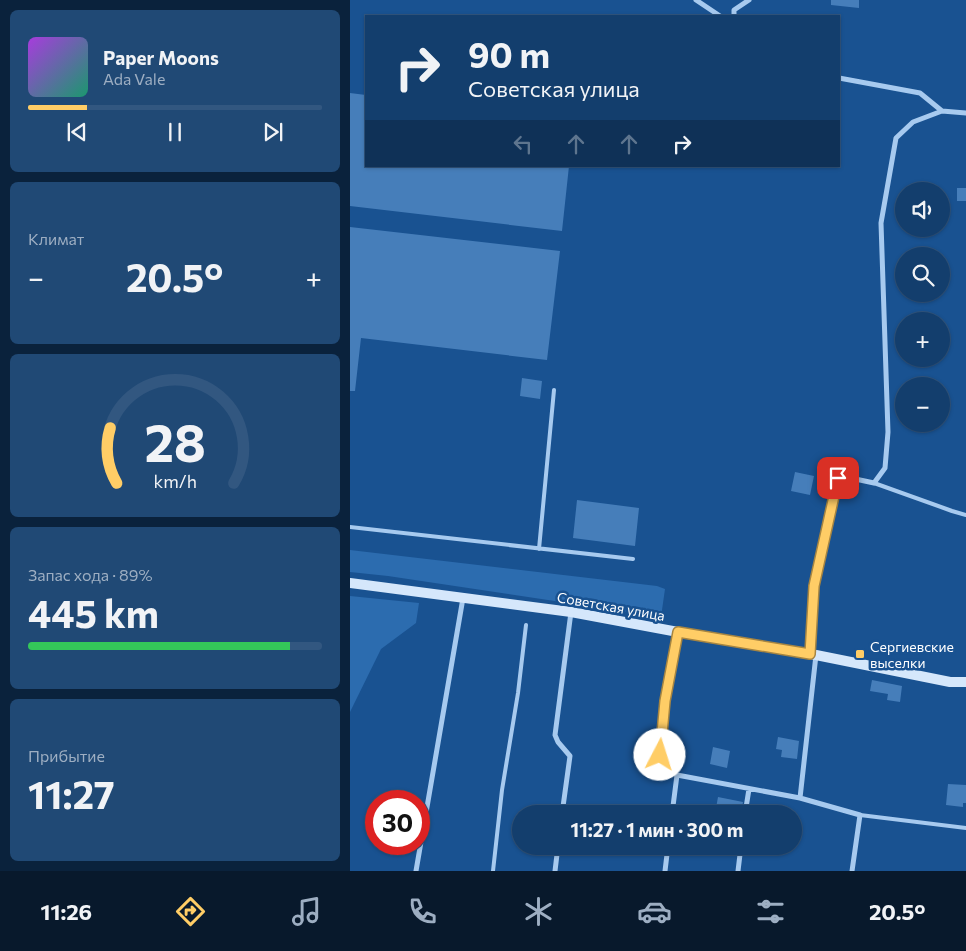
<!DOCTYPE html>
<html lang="ru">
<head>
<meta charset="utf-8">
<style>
	:root { --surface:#133e6d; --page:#204975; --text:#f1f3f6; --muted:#9daec2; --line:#325780; --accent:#ffcd66 }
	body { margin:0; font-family:Commissioner,sans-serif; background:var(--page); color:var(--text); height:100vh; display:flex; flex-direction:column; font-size:19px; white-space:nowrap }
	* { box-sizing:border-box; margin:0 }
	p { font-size:16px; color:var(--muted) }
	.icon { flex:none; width:28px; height:28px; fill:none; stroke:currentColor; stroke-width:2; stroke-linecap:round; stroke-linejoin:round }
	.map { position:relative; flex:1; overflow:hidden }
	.panel { display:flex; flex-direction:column; gap:10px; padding:10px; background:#0a223c; width:350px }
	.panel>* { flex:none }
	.top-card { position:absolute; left:15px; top:15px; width:475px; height:152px; border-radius:0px; box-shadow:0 1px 4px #0004,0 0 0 1px var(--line); background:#133e6d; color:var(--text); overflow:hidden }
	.tools { position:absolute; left:545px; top:182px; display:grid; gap:10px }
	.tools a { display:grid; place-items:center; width:55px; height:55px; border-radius:50%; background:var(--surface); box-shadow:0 1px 4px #0004,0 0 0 1px var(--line); font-size:25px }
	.speed { position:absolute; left:15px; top:790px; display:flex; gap:10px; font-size:25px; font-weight:700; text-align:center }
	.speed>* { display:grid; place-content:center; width:65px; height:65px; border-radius:50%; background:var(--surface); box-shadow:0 1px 4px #0004,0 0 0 1px var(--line); line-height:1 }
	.speed .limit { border:8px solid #d22; background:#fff; color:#111 }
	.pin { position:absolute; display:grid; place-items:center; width:42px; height:42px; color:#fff; margin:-21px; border-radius:10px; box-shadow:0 2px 8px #0006 }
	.me { position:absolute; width:55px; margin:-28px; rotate:5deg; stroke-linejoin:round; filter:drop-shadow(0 0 4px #0008) }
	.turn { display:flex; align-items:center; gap:18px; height:105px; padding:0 20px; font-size:22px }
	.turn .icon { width:65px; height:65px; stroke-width:2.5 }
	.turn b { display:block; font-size:35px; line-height:42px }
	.lanes { display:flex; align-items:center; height:48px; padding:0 20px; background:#0003; justify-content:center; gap:25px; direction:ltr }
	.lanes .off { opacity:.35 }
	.big { font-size:38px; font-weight:700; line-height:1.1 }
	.panel .widget { flex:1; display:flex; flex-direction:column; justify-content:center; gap:8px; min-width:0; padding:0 18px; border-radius:8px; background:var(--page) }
	.panel .dial { align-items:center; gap:0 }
	.dial svg { height:130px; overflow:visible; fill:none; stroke:var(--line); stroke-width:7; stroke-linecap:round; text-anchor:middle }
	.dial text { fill:var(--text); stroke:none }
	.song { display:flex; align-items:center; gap:15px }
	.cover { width:60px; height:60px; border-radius:8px; background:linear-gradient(135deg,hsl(280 70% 55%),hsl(160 70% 35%)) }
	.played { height:5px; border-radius:2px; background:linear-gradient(90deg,var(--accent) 20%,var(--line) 20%) }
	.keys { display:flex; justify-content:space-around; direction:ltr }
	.heat { display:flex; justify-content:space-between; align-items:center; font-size:28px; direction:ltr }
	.charge { height:8px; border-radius:4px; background:linear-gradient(90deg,#34c759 89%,var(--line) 0) }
	.trip { position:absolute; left:162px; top:805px; width:290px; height:50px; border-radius:25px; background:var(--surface); box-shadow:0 1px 4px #0004,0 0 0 1px var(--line); font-weight:700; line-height:50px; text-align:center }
	.tabs { display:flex; height:80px; justify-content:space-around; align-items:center; background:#08192c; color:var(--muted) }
	.tabs .icon { width:35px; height:35px }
	.tabs .on { color:var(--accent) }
	.tabs b { font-size:22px; color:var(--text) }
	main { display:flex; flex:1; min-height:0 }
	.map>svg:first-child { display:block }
</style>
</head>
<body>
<main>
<section class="panel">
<div class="widget">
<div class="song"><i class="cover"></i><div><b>Paper Moons</b><p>Ada Vale</p></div></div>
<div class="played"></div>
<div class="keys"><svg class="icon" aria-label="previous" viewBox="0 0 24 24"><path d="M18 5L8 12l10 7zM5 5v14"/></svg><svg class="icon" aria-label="pause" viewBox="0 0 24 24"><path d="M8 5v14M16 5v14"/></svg><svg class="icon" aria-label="next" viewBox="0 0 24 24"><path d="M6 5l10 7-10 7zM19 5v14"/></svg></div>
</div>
<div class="widget"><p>Климат</p>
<div class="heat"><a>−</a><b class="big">20.5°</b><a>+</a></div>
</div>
<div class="widget dial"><svg viewBox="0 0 100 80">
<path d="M14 69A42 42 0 1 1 86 69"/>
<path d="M14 69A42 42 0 0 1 10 35" stroke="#ffcd66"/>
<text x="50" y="56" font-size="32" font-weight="700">28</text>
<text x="50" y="72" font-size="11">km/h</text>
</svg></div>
<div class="widget"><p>Запас хода · 89%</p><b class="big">445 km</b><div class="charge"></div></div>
<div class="widget"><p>Прибытие</p><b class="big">11:27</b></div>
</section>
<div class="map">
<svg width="616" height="871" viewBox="0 0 616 871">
	<rect width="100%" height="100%" fill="#195291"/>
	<path fill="#2c6caf" d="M0,550L307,586L315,589L311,617L38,576L0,572Z
		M0,596L69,603L66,623L31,649L0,712Z"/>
	<path fill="#467eba" d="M481,0H509V8L481,5Z
		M0,93L16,95V166H219L212,231L0,206Z
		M607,188H616V201H607Z
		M0,227L210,251L197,360L11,338L5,391H0Z
		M172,378L192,381L190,399L170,396Z
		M445,472L464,476L460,495L441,491Z
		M227,500L289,508L285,546L223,538Z
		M522,680L552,686L550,702L537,700L538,694L520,691Z
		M428,737L449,741L447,759L431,757L432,750L426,749Z
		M363,747L380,751L377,768L360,764Z
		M598,784L616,785V803H613V807L596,805Z
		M368,797L393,802L391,814H365Z"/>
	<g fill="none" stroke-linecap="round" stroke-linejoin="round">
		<path stroke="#a7caef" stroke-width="4" d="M524,483L602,511L616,515
			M0,527L283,559
			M189,549L204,390
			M510,815L616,828
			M143,871L152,790L168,693L176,625"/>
		<path stroke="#a7caef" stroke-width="5" d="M346,0L370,16
			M384,16V10L399,0
			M489,78L570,93L592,111
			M460,654L464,586L488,478L496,477L524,483L535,468L538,432L531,223L546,138L563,122L592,111L616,113
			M466,655L450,798L510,815L502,871
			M327,775L450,798
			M212,814L220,756L208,742L205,735L221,612
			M322,814L327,775L319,771L310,755L315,701L328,632
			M395,814L399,789
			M66,871L113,598
			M205,871L208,846
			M315,871L318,846
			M388,871L391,846"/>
		<path stroke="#d5e7fb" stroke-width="10" d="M0,583L221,612L328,632L466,655L600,682H616"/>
	</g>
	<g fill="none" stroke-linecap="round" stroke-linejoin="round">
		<defs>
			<path id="route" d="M310,755L315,701L328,632L460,654L464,586L488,478"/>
		</defs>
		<use href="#route" stroke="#a68542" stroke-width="12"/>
		<use href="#route" stroke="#ffcd66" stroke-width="9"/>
	</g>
	<rect fill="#ffcd66" stroke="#195291" stroke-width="2" x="505" y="649" width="10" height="10" rx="2.5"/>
	<g text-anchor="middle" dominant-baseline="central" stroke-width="5" stroke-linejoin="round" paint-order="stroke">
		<g font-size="14" fill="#fff" stroke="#195291">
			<text transform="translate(261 606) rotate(10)">Советская улица</text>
		</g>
		<g font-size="14" fill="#fff" stroke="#195291" text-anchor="start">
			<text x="520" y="646">Сергиевские<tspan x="520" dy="16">выселки</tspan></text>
		</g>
	</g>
</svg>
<div class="tools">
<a><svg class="icon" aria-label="sound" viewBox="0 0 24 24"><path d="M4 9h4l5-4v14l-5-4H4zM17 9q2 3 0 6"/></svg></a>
<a><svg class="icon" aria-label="search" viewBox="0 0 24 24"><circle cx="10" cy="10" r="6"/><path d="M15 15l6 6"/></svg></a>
<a>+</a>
<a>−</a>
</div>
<div class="speed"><div class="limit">30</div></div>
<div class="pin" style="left:488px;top:478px;background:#d93025"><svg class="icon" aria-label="arrive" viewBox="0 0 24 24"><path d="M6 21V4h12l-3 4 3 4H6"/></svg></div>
<svg class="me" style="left:310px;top:755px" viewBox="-20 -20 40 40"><circle r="19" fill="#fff"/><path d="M0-13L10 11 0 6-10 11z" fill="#ffcd66"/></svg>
<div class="trip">11:27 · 1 мин · 300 m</div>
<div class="top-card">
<div class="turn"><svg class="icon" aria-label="right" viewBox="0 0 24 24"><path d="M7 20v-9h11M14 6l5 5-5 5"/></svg><div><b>90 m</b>Советская улица</div></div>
<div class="lanes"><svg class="icon off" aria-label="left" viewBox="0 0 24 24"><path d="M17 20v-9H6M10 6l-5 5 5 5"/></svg><svg class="icon off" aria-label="ahead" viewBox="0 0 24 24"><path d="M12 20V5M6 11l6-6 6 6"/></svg><svg class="icon off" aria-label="ahead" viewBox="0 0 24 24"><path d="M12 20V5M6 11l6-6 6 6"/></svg><svg class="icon" aria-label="right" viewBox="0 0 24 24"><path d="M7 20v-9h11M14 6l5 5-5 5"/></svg></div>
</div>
</div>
</main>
<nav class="tabs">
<b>11:26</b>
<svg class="icon on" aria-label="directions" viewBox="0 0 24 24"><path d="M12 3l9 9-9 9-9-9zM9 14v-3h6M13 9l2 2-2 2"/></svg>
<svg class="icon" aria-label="music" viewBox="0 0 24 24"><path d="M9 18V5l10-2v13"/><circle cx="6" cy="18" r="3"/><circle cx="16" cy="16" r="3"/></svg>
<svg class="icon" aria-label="phone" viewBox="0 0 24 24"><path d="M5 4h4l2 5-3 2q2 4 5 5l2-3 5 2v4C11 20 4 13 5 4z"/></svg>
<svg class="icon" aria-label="climate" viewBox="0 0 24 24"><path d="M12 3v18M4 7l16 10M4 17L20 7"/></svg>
<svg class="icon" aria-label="car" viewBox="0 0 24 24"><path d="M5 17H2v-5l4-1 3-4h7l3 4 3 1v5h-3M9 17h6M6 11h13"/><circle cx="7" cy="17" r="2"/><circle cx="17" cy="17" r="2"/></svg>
<svg class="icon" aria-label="filters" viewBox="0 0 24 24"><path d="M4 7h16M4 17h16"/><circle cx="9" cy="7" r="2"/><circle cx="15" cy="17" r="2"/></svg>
<b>20.5°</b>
</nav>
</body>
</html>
